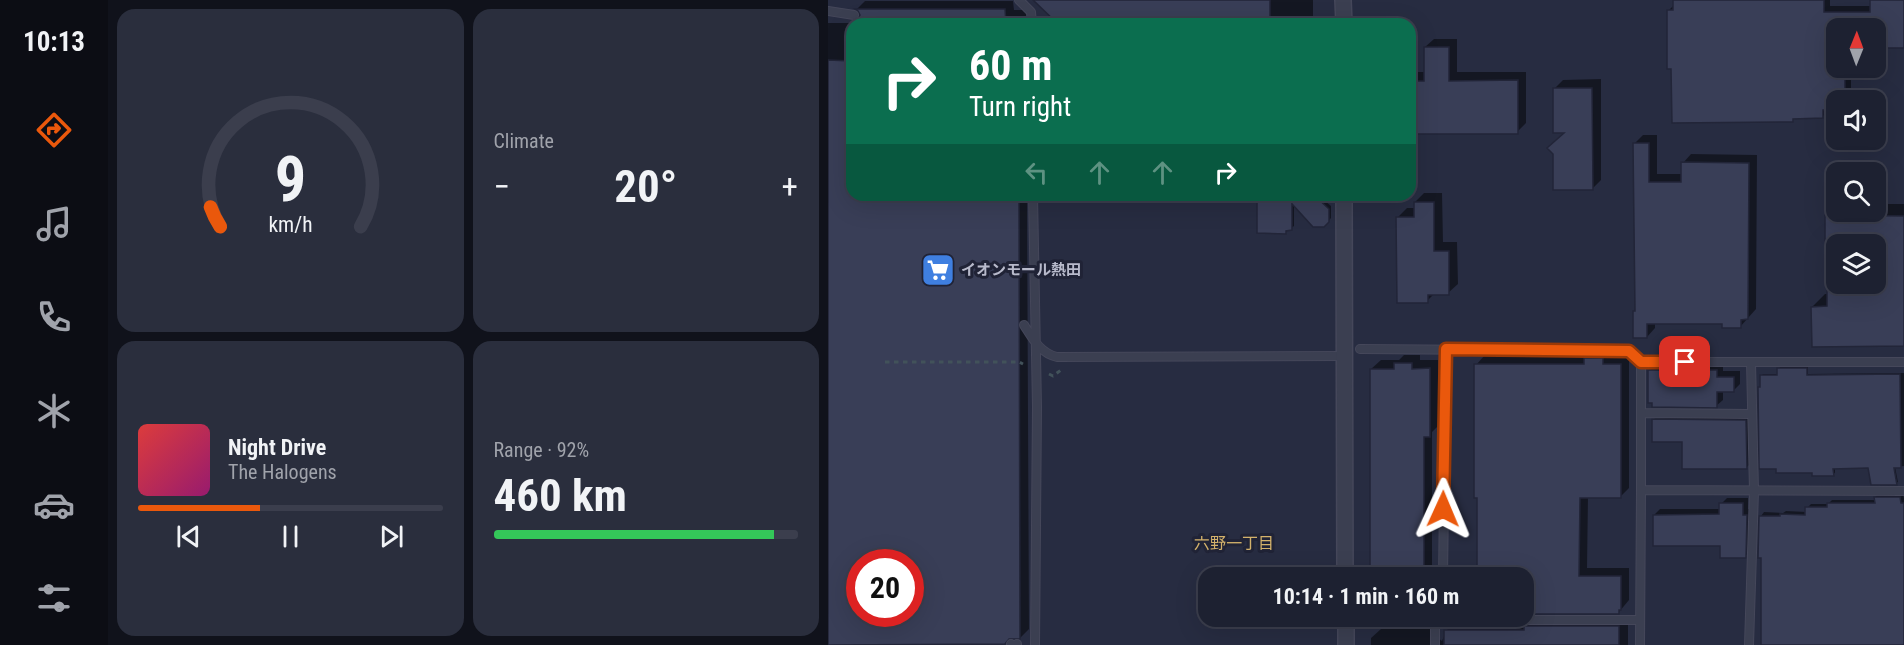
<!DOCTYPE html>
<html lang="en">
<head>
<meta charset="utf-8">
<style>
	:root { --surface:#1d2131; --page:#2a2e3d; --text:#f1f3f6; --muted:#a0a3ab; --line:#3b3e4d; --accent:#ea580c }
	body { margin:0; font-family:"Roboto Condensed","Noto Sans JP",sans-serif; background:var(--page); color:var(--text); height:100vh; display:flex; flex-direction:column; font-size:22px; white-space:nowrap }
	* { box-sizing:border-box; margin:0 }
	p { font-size:20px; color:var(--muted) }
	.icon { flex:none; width:33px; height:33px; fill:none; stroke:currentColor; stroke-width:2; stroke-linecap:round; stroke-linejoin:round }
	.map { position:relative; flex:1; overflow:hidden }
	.side { display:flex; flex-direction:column; gap:9px; padding:9px; background:#10121b; width:720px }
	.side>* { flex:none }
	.banner { position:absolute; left:18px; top:18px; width:570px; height:183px; border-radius:18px; box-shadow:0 6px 24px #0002,0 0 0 2px var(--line); background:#0b6e4f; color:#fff; overflow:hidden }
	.needle { width:39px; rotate:1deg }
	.buttons { position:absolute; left:998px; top:18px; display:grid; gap:12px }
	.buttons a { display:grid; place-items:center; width:60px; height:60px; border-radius:12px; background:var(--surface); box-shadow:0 6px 24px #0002,0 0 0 2px var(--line); font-size:30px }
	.speed { position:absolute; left:18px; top:549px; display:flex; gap:12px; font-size:30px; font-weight:700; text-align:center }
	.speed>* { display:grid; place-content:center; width:78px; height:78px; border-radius:50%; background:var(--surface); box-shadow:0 6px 24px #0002,0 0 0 2px var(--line); line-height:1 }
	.speed .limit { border:9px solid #d22; background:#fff; color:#111 }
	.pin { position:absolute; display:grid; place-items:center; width:51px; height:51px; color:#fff; margin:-26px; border-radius:12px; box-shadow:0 3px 9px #0006 }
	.me { position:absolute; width:66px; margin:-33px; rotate:1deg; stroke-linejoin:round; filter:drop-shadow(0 0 4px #0008) }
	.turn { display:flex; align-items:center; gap:21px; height:126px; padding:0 24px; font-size:27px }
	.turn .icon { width:78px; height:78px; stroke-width:2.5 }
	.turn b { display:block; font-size:42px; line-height:51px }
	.lanes { display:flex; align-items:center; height:57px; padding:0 24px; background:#0003; justify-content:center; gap:30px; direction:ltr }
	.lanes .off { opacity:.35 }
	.big { font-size:45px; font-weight:700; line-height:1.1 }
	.side .card { flex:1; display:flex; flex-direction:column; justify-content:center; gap:9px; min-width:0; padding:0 21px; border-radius:18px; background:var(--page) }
	.side .dial { align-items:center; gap:0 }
	.dial svg { height:156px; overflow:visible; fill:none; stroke:var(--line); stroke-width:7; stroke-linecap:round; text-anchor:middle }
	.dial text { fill:var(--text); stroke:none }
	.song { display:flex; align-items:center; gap:18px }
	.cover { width:72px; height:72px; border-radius:9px; background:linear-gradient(135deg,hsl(0 70% 55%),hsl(320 70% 35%)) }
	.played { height:6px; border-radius:3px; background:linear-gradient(90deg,var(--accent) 40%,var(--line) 40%) }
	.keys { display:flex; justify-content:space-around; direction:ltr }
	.heat { display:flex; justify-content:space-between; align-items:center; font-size:33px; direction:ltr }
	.charge { height:9px; border-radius:4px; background:linear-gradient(90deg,#34c759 92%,var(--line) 0) }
	.side .tiles { flex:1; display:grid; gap:9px; grid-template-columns:repeat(2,1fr) }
	.trip { position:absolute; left:370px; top:567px; width:336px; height:60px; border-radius:18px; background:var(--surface); box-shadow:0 6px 24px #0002,0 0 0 2px var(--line); font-weight:700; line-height:60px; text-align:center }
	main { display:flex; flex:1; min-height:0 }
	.tab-bar { display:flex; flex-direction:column; width:108px; justify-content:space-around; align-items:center; background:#0c0d14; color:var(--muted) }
	.tab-bar .icon { width:42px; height:42px }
	.tab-bar .selected { color:var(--accent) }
	.tab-bar b { font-size:27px; color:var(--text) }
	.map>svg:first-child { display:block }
</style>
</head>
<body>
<main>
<nav class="tab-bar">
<b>10:13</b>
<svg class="icon selected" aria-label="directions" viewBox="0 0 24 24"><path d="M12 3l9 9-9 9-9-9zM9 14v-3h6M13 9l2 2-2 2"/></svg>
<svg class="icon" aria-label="music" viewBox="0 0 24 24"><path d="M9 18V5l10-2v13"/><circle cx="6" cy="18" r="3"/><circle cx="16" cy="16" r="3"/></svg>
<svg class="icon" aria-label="phone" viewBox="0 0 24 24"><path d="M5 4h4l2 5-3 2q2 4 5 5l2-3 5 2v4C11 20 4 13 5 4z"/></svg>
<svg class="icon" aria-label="climate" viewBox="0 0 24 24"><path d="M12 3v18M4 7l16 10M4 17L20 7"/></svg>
<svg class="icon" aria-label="car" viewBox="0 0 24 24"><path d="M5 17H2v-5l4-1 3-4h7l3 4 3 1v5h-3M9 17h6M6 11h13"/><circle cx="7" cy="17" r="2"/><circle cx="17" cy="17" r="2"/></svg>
<svg class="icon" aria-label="filters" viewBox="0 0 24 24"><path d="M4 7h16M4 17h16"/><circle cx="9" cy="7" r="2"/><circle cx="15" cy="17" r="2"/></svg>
</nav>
<section class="side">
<div class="tiles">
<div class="card dial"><svg viewBox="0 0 100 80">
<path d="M14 69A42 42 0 1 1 86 69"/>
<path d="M14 69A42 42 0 0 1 9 59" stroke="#ea580c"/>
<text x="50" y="56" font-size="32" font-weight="700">9</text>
<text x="50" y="72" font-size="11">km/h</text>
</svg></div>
<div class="card"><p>Climate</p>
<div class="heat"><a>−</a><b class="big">20°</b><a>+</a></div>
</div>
<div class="card">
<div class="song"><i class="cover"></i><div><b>Night Drive</b><p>The Halogens</p></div></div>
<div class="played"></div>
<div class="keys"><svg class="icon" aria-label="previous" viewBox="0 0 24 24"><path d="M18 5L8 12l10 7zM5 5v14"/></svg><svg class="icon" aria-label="pause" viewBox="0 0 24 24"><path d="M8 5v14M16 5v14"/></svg><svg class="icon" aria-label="next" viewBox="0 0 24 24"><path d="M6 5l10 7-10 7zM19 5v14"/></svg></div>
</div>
<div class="card"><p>Range · 92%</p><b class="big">460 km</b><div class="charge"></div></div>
</div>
</section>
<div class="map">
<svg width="1076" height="645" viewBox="0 0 1076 645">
	<rect width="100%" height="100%" fill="#272c41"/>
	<path fill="#0007" fill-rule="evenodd" d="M208,0H485V21L482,24H229V21Z
		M846,0H1002V6H1044V0H1076L1060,35H1047V28H1008V68H1023V100H1008V108H1001V110L994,117H968L964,120L845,68L840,11L846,5Z
		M37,1H185L186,10H198L199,24H24V195H199L201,629L192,638L0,645V23H27L34,15L29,9ZM32,562H82V614H32Z
		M606,39H629V72H698V123L689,132L582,133V77L587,72H597V47Z
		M773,79V180L764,189L738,132L726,89L735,80Z
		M815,135H829V174H855V163L863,154L929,155L928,309L912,327L896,323L827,322V328L819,337L806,312L808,310L807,143Z
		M596,193H614L615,242H629L630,284L620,293H607L599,301L570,217L579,208H587V202Z
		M239,195H263L260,198H239Z
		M433,195H450V198H479V195H496V200L503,206V218L496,226L466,204V226L458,232L431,197Z
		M1047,204H1076V345L984,307L997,294H1000L999,216L1008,207V212H1047ZM1008,244H1047V284H1008Z
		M766,350H783V356H801V488L792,497H760L759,568H801V600L791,612H696V578L651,497L648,365L656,356H760Z
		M576,355H592V360H610V426L604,432V578H544L543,369L553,360H571Z
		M828,364H895V371H912V384L905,391H895V400L888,406L822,371Z
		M952,367H980V374L1076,373V466L1067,467L1070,482L1068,483L1041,467H1007V473L1005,474L931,387L933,385V376L935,374H951V369Z
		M832,413L925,414L926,460L919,467L856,440L825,420Z
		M1051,494H1075L1076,498V645H935L933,516L936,512L955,513L958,511L979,512V508L983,504H1000L1004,500H1048L1047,497Z
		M899,498H920V509L925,510L923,550L917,556L826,515L832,509H893V504Z
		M800,618V645H543V638L553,629H610V638L614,641L618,631L627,622Z"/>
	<path fill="#393e57" stroke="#222538" stroke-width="1.5" fill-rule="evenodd" d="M205,0H442V24H230Z
		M845,0H996V12H1042V0H1076V48H1059V36H1047V28H1008V68H1017V100H1008V110H995V118L965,119V122L844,123L843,69H839V10H845Z
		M27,9H177L178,24H26V21L30,19L32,15L30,11Z
		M596,47H621V81L690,80V134H582V81H596Z
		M0,60L24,61V195H191L192,639H181L177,644L0,645ZM32,562H82V614H32Z
		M725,88H764L765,190H725V154L719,148L736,133H725Z
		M805,143H821V182H853V162L921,163L920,319L913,320V328H894V324H819V338H805V311H807Z
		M477,195H486L501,209V222L496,227H485L464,204V230L458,231V234L429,233V196L448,197V200H477Z
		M586,202H606V251H621V295H600V303H569L568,217H586Z
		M997,215L1076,216V346L984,347L983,307L999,306V284H1047V244H997Z
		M756,358H775V364H793V498H752L751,576H793V610H791V614H696V578H649V498H646V364H756Z
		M566,363H584V369L602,368V437H596V578H542V369H566Z
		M949,368H979V375L1072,374L1073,468H1066L1069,485H1043L1040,468L1005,469L1006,476H984V473H948V469H931L930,387H932V375H949Z
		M820,370H889V377H906V392H889V408L824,407V403H820Z
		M824,419L918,420L919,469H854V442H824Z
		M1046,497H1072L1073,503H1076V645H933V558H930L931,516H952V514L977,515V507H999V503H1047Z
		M891,503H915V515H919L918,558H892V546H825V515L891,514Z
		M696,626H791V645H616V630H696Z"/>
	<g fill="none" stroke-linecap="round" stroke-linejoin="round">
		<defs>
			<path id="service" d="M191,0L203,12L204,24
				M0,11L26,15
				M205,195L209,407L207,645
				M196,325C205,339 212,353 229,357L517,356
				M532,349L801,351L813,362V490
				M813,362H1076
				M813,413L923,414
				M615,578L618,349
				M614,616V620H812
				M518,624H607L614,620
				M607,624V645
				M183,644V645
				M189,645V644
				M812,645L813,490L1076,491
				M921,645L926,491L923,362"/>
			<path id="minor" d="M515,0L516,24
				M516,195L517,578
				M518,616V645"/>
		</defs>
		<use href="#service" stroke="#45475a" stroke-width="10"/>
		<use href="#minor" stroke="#45475a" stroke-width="18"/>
		<path stroke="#42525a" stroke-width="3" stroke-dasharray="4.5 4.5" stroke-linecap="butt" d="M57,362H191L195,364
			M221,374L225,376L233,370"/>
		<use href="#service" stroke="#3b3f51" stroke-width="8"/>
		<use href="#minor" stroke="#3b3f51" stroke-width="15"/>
	</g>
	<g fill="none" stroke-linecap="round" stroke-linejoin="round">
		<defs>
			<path id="route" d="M615,509L618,349L801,351L813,362H857"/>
		</defs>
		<use href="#route" stroke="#983908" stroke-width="15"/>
		<use href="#route" stroke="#ea580c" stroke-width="10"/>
	</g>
	<defs>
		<symbol id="supermarket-square" viewBox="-11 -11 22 22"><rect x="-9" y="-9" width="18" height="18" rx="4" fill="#3f7fe0" stroke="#202336"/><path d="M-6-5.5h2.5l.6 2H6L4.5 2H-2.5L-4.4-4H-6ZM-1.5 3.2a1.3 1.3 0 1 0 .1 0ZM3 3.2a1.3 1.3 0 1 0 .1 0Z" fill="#fff"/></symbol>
	</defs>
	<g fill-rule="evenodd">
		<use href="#supermarket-square" x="91" y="251" width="38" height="38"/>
	</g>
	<g text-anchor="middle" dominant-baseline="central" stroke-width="6" stroke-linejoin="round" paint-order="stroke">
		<g font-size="15" font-weight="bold" fill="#b8bacb" stroke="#202336" text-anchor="start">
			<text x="133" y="270">イオンモール熱田</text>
		</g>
		<g font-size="16" fill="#d3b26b" stroke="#202336">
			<text x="406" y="543">六野一丁目</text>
		</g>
	</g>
</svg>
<div class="buttons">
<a><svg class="needle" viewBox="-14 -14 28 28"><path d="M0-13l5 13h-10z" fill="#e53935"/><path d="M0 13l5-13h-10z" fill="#a0a3ab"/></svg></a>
<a><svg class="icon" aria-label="sound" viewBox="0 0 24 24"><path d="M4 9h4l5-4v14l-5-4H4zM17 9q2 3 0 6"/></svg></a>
<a><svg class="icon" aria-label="search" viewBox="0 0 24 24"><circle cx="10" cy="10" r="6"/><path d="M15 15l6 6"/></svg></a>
<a><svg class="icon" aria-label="layers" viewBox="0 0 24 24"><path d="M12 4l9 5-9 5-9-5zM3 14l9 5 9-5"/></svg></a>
</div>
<div class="speed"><div class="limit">20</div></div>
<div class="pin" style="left:857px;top:362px;background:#d93025"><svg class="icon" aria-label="arrive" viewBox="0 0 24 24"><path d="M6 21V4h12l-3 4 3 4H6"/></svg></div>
<svg class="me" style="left:615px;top:509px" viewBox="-20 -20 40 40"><path d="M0-17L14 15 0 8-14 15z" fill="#ea580c" stroke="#fff" stroke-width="4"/></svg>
<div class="trip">10:14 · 1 min · 160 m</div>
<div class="banner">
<div class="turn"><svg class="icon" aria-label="right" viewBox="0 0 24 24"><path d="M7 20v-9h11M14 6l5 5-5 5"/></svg><div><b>60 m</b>Turn right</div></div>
<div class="lanes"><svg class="icon off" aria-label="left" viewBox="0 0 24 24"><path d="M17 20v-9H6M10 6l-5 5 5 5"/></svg><svg class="icon off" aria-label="ahead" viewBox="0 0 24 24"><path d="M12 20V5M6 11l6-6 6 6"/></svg><svg class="icon off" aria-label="ahead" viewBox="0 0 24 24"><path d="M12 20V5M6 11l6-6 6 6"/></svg><svg class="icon" aria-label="right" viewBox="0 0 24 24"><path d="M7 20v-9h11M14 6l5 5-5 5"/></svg></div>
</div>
</div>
</main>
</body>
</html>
